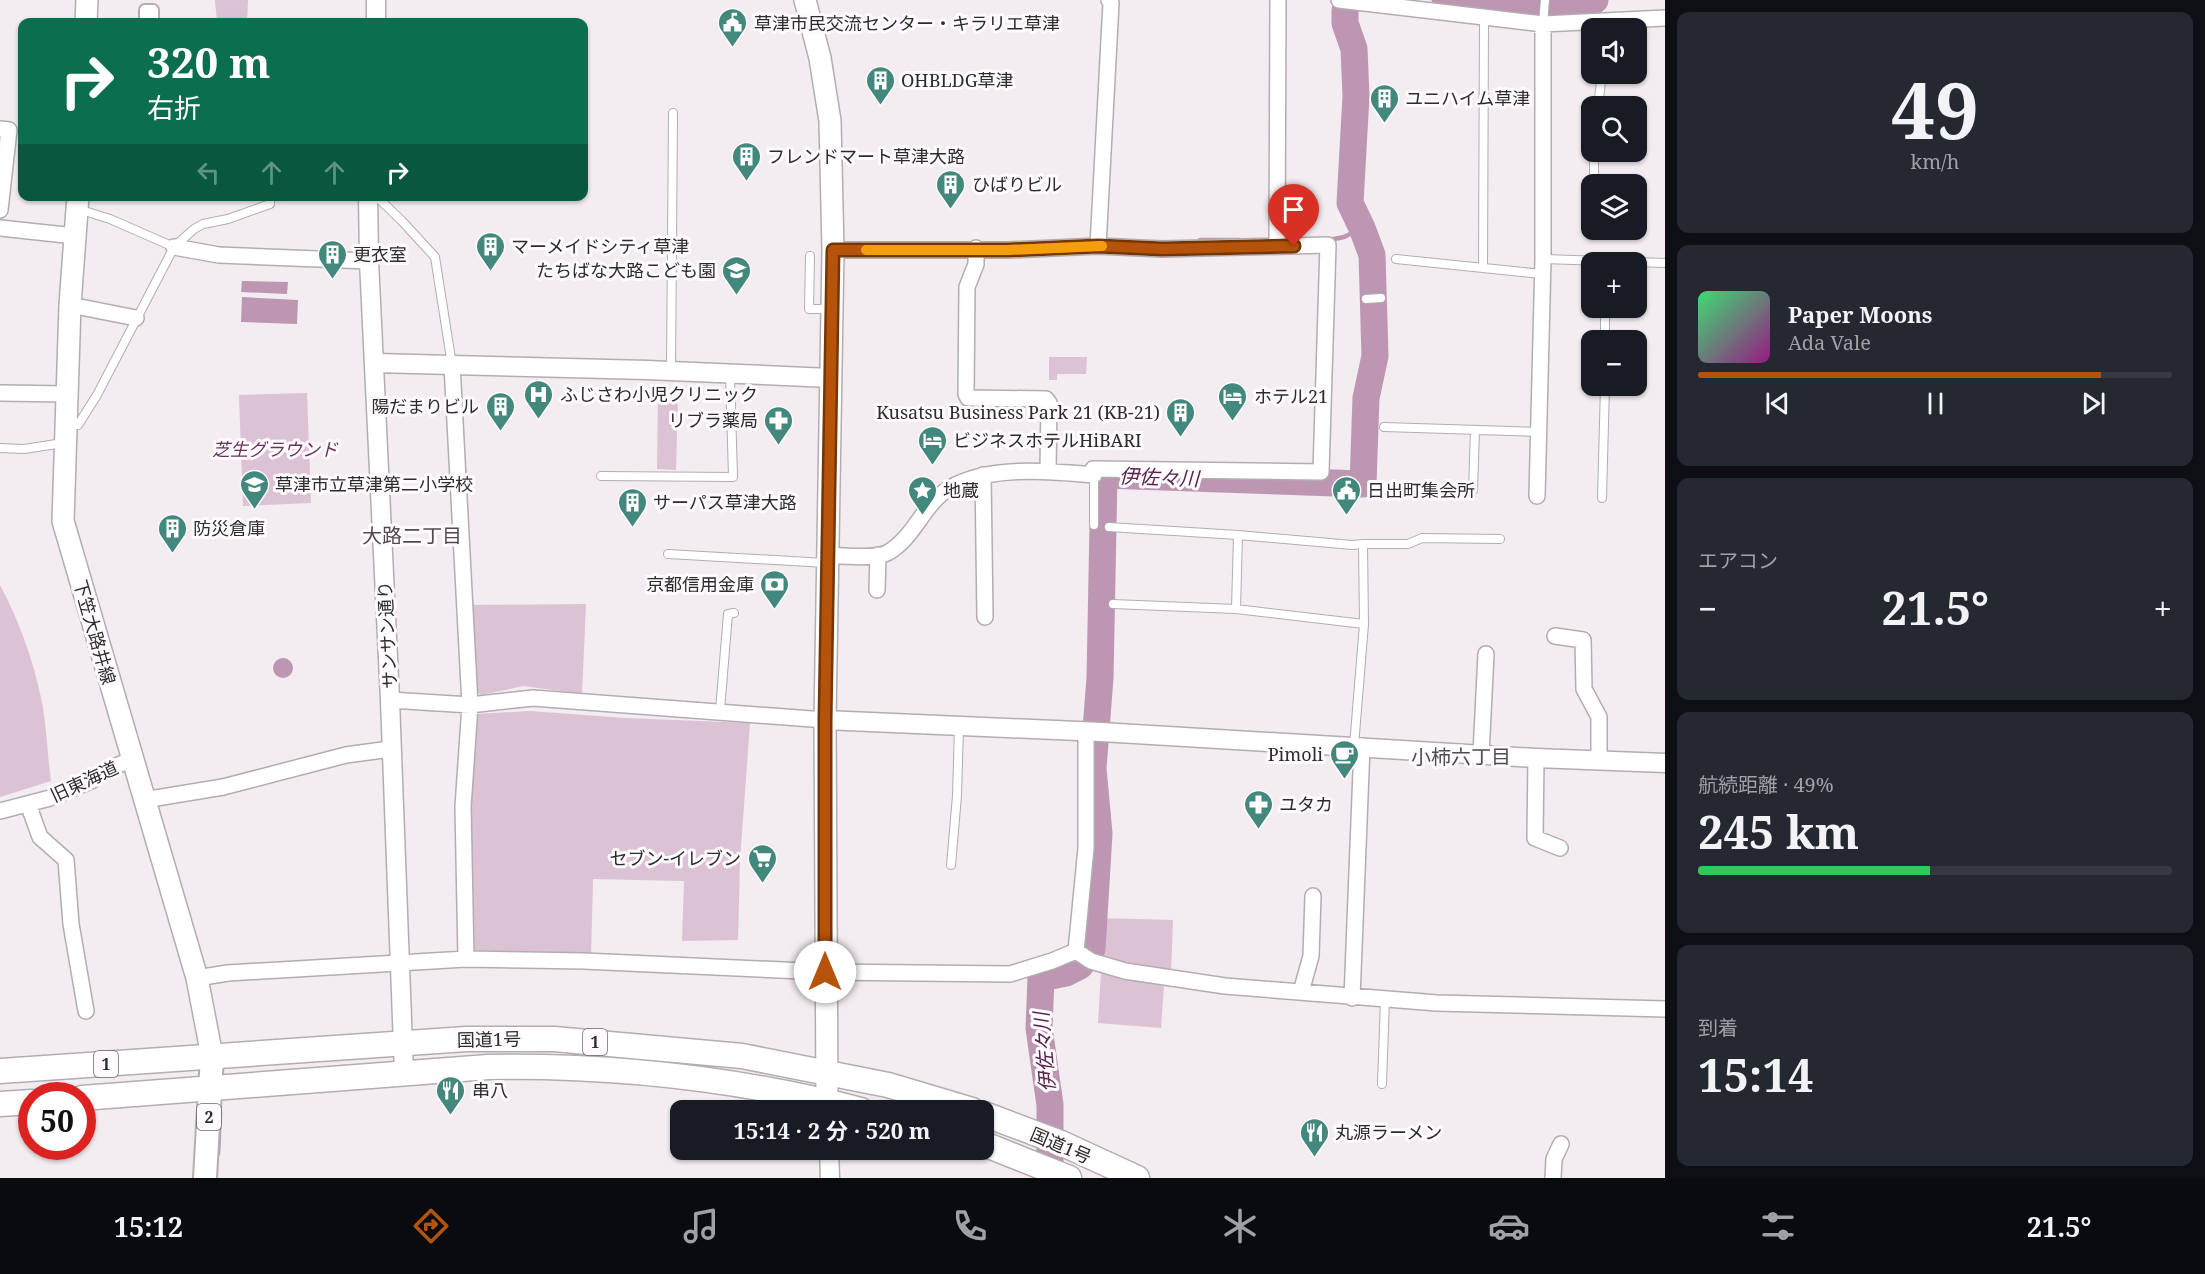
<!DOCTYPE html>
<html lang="ja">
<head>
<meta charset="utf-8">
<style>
	:root { --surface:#171b24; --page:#242831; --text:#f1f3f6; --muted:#9ea1a6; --line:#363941; --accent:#b45309 }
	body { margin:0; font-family:"Noto Serif","Noto Sans JP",serif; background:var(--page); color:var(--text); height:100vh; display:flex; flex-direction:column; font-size:22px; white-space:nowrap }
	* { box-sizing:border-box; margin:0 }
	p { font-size:20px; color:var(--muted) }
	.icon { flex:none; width:33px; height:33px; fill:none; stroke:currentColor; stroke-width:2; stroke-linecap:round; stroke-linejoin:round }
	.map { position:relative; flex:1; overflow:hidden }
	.side { display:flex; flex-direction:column; gap:12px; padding:12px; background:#0d0f14; width:540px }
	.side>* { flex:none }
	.top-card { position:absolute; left:18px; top:18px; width:570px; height:183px; border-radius:12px; box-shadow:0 2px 4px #0004; background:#0b6e4f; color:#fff; overflow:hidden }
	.controls { position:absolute; left:1581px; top:18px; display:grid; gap:12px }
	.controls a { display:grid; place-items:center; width:66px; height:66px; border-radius:12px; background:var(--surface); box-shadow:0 2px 4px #0004; font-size:30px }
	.speed { position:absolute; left:18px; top:1082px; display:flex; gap:12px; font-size:30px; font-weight:700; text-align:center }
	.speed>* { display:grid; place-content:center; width:78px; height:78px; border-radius:50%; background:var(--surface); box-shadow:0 2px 4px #0004; line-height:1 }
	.speed .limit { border:9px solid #d22; background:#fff; color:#111 }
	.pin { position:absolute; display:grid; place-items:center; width:51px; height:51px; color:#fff; margin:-62px -26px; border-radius:50% 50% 50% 0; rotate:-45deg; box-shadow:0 0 6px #0007 }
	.pin .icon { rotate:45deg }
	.me { position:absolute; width:66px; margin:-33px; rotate:0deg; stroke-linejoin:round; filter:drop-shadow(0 0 4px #0008) }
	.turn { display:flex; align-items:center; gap:21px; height:126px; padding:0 30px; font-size:27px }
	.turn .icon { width:78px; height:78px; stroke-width:2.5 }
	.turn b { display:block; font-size:42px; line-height:51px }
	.lanes { display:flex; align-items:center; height:57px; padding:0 30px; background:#0003; justify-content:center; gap:30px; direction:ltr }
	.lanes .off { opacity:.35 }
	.big { font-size:45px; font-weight:700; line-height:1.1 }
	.side .card { flex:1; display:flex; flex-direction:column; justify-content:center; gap:9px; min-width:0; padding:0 21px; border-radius:12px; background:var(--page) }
	.side .dial { align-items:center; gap:0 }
	.dial b { font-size:78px; line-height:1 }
	.song { display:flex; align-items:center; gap:18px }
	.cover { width:72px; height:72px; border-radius:9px; background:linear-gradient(135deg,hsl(140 70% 55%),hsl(310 70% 35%)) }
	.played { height:6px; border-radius:3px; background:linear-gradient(90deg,var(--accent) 85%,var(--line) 85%) }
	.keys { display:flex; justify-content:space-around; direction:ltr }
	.heat { display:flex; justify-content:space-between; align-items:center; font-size:33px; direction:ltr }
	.charge { height:9px; border-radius:4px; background:linear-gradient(90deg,#34c759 49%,var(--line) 0) }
	.trip { position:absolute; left:670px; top:1100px; width:324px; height:60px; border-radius:12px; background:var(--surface); box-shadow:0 2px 4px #0004; font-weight:700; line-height:60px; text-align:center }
	.dock { display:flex; height:96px; justify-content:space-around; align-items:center; background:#090b0e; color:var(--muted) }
	.dock .icon { width:42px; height:42px }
	.dock .current { color:var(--accent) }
	.dock b { font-size:27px; color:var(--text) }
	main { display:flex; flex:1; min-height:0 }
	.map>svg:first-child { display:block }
</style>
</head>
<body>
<main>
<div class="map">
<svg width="1665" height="1178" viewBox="0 0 1665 1178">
	<rect width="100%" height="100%" fill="#f3ecf1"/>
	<path fill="#dbc2d4" d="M215,0H248L247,22H217Z
		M1049,357H1087L1086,374H1057V380H1049Z
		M307,393L311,503L243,506L239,395Z
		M658,397L678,398L676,470L657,469Z
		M0,585C19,621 33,659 41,698C47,725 47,754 51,781L0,797Z
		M586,604L582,694L524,686L481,695L473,689L469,605Z
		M530,711L625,718L750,723L740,860L738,940L682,941L684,881L593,879L591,957L471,953L470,821L475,714Z
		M1099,918L1173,920L1171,973L1117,962L1095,955Z
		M1101,972L1164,986L1161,1028L1098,1023Z"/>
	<path fill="#bd96b2" d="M242,281L288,282L287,294L241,292Z
		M242,297L298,300L297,324L241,322Z
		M273 668a10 10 0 1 1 20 0a10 10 0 1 1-20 0Z"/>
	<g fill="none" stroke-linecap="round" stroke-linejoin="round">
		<path stroke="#bd96b2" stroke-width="4.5" d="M1200,240H1240
			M1329,240L1344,237L1362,228
			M218,1154L220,1112"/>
		<path stroke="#bd96b2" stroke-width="27" d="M1445,0L1572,13L1586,8L1595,0
			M1050,1178V1105L1039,1028L1041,978L1066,973L1080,966L1092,949L1099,834L1093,768L1100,678L1104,475L1363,484L1366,398L1375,356L1372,255L1362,228L1350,203L1356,96L1354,49L1345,23V11"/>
		<defs>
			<path id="service" d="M1543,24L1545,0
				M1598,106L1602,74
				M1594,179V152
				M376,196L401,220L435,257L452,365
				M78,209L110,219L174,247
				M810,256L809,309H830
				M1396,259L1542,274
				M1543,259L1665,263
				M1483,268L1484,17
				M1366,299L1381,298
				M1605,308V340
				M671,371L673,113
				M67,424L78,425L97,395L174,247L194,229L203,224L228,219L270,204V196
				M1384,427L1538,432
				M0,448L24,449L63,443
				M1094,475V525
				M601,476L733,477L730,374
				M1473,490L1475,430
				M1602,498L1605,386
				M1109,527L1238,535L1236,609L1364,624L1354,746
				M1238,535L1352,545L1363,544L1364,624
				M1363,544H1408L1422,538L1500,539
				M668,554L826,563
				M1113,604L1236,609
				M720,710L728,614L734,613
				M951,865L957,796L959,727
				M1382,1084L1385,1000"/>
			<path id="pedestrian" d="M145,22V10H153V22"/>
			<path id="minor" d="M1339,0L1543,24L1665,18
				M0,129L9,130L0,210
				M0,228L75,236
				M1098,246L1111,3L1109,0
				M1277,246L1278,0
				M174,247L219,255L369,261
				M976,248V264L967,287L966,394L968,398L1046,399L1049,403L1048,471
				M70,305L136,318
				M452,365L470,705L463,807L466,959
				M0,393L67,394
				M983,475L985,617
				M1537,496L1543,259V24
				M828,555C842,556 876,559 887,553C915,538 923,503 950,488C989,465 1050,471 1094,475L1093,469L1321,472L1328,245L1162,249L1098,246L1008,250H833
				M877,590L878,555
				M1555,636L1583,640L1584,689L1599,717V761
				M390,700L470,705L533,698L825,720
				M1481,754L1486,654
				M1536,758L1535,838L1560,848
				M144,800L223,787L346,755L390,749
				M28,804L40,837L66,860L71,924L86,1011
				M0,811L50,798L91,781L107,770L132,759
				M1076,951L1091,961L1125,971L1225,986L1437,1003L1665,1009
				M1076,951L1086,848V731
				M197,978L228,973L466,959L584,961L825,972L1010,974L1052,961L1076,951
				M1301,992L1311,956L1313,896
				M1352,998L1362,746
				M1553,1178L1554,1159L1561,1144"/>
			<path id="tertiary" d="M376,22V0
				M368,196L369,261L390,700L404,1073
				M375,363L647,370L830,378
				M825,720L1101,732L1536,758L1665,763
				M829,1149L830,1178"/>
			<path id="secondary" d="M805,0L820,58L830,121L833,250L825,720L827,1101
				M86,22L87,0
				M78,196L70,305L63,521L197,978L212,1056"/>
			<path id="primary" d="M205,1178L212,1056"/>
			<path id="trunk" d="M0,1071L466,1039H554L742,1056L888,1085L972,1110
				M82,1098L488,1067C613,1065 740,1079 861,1110
				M0,1104L32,1102
				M984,1114L1061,1143L1137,1178
				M984,1144L1069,1178"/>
		</defs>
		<use href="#service" stroke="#b3adb1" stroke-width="10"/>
		<use href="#pedestrian" stroke="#b3adb1" stroke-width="14"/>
		<use href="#minor" stroke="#b3adb1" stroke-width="18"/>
		<use href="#tertiary" stroke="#b3adb1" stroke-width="21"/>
		<use href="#secondary" stroke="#b3adb1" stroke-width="24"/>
		<use href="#primary" stroke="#b3adb1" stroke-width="26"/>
		<use href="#trunk" stroke="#b3adb1" stroke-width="27"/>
		<use href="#service" stroke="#fff" stroke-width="8"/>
		<use href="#pedestrian" stroke="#fff" stroke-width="10"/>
		<use href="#minor" stroke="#fff" stroke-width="15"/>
		<use href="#tertiary" stroke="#fff" stroke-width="18"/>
		<use href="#secondary" stroke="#fff" stroke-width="21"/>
		<use href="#primary" stroke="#fff" stroke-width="22"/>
		<use href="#trunk" stroke="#fff" stroke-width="24"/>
	</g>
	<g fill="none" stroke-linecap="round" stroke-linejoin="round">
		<defs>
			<path id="route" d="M825,972V720L833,250H1008L1098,246L1162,249L1294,246"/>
		</defs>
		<use href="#route" stroke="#753606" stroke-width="15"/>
		<use href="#route" stroke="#b45309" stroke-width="10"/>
		<path stroke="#f59e0b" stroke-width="10" d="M866,250H1008L1102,246"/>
	</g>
	<defs>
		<symbol id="civic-pin" viewBox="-11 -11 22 30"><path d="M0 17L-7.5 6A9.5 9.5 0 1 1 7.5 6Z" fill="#43887c" stroke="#fefafd"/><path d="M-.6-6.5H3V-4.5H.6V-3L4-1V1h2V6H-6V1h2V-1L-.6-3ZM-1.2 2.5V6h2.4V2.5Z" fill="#fff"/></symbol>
		<symbol id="building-pin" viewBox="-11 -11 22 30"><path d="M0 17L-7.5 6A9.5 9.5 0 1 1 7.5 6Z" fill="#43887c" stroke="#fefafd"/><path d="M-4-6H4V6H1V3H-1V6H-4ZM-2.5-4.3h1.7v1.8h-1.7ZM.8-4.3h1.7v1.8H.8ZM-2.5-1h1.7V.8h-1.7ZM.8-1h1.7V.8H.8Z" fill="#fff"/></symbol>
		<symbol id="school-pin" viewBox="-11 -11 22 30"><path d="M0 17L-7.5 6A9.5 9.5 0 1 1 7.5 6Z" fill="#43887c" stroke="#fefafd"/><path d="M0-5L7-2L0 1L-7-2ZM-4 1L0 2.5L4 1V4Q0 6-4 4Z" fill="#fff"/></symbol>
		<symbol id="hospital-pin" viewBox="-11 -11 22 30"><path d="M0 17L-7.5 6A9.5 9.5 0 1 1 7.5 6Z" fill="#43887c" stroke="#fefafd"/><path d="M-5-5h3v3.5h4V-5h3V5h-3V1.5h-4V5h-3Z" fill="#fff"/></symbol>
		<symbol id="hotel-pin" viewBox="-11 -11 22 30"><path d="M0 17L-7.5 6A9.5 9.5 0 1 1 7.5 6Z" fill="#43887c" stroke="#fefafd"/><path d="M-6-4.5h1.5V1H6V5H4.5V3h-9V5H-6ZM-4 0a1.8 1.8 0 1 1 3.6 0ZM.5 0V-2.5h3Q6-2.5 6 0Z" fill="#fff"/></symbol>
		<symbol id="pharmacy-pin" viewBox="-11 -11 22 30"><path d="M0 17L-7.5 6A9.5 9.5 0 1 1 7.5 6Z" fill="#43887c" stroke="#fefafd"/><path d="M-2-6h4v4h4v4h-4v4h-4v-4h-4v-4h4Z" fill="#fff"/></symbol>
		<symbol id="sight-pin" viewBox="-11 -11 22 30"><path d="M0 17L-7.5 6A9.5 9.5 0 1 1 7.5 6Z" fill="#43887c" stroke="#fefafd"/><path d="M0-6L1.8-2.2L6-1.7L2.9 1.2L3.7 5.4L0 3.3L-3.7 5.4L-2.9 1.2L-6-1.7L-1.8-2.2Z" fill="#fff"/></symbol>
		<symbol id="bank-pin" viewBox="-11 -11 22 30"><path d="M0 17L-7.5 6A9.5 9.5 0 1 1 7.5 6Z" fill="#43887c" stroke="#fefafd"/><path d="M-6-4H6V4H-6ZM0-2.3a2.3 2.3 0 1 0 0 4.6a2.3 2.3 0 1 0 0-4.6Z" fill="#fff"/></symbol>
		<symbol id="cafe-pin" viewBox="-11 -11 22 30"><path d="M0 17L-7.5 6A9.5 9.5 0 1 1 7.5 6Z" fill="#43887c" stroke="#fefafd"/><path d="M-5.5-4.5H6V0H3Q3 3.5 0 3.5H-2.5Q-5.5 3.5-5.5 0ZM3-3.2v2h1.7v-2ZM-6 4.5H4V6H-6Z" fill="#fff"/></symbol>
		<symbol id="supermarket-pin" viewBox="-11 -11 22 30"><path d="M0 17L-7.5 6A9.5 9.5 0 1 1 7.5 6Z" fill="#43887c" stroke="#fefafd"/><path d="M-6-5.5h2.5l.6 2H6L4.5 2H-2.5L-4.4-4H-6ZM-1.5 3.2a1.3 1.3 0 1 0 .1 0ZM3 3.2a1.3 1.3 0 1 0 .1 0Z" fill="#fff"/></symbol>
		<symbol id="restaurant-pin" viewBox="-11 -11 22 30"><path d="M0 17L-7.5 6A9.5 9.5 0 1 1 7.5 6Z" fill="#43887c" stroke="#fefafd"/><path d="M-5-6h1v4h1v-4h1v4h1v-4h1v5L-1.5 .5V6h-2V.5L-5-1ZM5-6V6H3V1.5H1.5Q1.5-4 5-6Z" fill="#fff"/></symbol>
	</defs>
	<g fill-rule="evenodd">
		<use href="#civic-pin" x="716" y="6" width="33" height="45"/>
		<use href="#building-pin" x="864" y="64" width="33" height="45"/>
		<use href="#building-pin" x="1368" y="82" width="33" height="45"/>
		<use href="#building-pin" x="730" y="140" width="33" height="45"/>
		<use href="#building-pin" x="934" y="168" width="33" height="45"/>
		<use href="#building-pin" x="474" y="230" width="33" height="45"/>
		<use href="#building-pin" x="316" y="238" width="33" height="45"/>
		<use href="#school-pin" x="720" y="254" width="33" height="45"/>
		<use href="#hospital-pin" x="522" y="378" width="33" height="45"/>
		<use href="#hotel-pin" x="1216" y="380" width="33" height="45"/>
		<use href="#building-pin" x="484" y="390" width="33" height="45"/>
		<use href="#building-pin" x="1164" y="396" width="33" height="45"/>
		<use href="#pharmacy-pin" x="762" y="404" width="33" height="45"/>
		<use href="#hotel-pin" x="916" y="424" width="33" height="45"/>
		<use href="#school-pin" x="238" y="468" width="33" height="45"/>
		<use href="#sight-pin" x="906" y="474" width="33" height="45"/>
		<use href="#civic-pin" x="1330" y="474" width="33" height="45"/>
		<use href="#building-pin" x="616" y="486" width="33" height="45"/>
		<use href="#building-pin" x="156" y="512" width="33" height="45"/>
		<use href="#bank-pin" x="758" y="568" width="33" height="45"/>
		<use href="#cafe-pin" x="1328" y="738" width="33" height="45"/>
		<use href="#pharmacy-pin" x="1242" y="788" width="33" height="45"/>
		<use href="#supermarket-pin" x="746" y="842" width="33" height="45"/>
		<use href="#restaurant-pin" x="434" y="1074" width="33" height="45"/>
		<use href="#restaurant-pin" x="1298" y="1116" width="33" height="45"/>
	</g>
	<g text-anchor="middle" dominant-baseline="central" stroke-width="6" stroke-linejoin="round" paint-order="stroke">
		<g fill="#fefafd" stroke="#6c696b" stroke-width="1.5">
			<rect x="583" y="1029" width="24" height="26" rx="4.5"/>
			<rect x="94" y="1051" width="24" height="26" rx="4.5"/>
			<rect x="197" y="1104" width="24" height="26" rx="4.5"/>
		</g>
		<g font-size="16" font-weight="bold" fill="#2d2b2c">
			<text x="595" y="1042">1</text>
			<text x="106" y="1064">1</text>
			<text x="209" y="1117">2</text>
		</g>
		<g font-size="18" fill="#2d2b2c" stroke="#fefafd" text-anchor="start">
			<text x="754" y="23">草津市民交流センター・キラリエ草津</text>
			<text x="901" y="80">OHBLDG草津</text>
			<text x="1405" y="98">ユニハイム草津</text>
			<text x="767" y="156">フレンドマート草津大路</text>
			<text x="972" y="184">ひばりビル</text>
			<text x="511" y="246">マーメイドシティ草津</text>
			<text x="353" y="254">更衣室</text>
			<text x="716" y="270" text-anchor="end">たちばな大路こども園</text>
			<text x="560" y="394">ふじさわ小児クリニック</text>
			<text x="1254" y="396">ホテル21</text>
			<text x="479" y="406" text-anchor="end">陽だまりビル</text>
			<text x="1160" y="412" text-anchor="end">Kusatsu Business Park 21 (KB-21)</text>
			<text x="758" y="420" text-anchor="end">リブラ薬局</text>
			<text x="953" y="440">ビジネスホテルHiBARI</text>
			<text x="275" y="484">草津市立草津第二小学校</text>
			<text x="943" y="490">地蔵</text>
			<text x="1367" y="490">日出町集会所</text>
			<text x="653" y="502">サーパス草津大路</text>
			<text x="193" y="528">防災倉庫</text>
			<text x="754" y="584" text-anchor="end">京都信用金庫</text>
			<text x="1323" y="754" text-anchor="end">Pimoli</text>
			<text x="1279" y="804">ユタカ</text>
			<text x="741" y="858" text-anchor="end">セブン-イレブン</text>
			<text x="472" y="1090">串八</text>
			<text x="1335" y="1132">丸源ラーメン</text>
		</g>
		<g font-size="18" font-style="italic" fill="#66345b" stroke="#fefafd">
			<text x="275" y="449">芝生グラウンド</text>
		</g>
		<g font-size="18" fill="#2d2b2c" stroke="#fefafd">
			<text transform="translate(95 632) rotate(74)">下笠大路井線</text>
			<text transform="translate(387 635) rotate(-93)">サンサン通り</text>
			<text transform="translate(84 781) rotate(-25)">旧東海道</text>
			<text transform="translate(489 1039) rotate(-1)">国道1号</text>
			<text transform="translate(1061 1145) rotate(23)">国道1号</text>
		</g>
		<g font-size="20" font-style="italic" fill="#54244a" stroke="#fefafd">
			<text transform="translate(1159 477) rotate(2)">伊佐々川</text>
			<text transform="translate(1044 1052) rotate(-95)">伊佐々川</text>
		</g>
		<g font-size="20" fill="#504b4f" stroke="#fefafd">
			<text x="412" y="535">大路二丁目</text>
			<text x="1461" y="756">小柿六丁目</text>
		</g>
	</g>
</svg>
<div class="controls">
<a><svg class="icon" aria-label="sound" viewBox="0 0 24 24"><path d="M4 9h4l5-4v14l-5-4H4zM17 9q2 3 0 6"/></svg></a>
<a><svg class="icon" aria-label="search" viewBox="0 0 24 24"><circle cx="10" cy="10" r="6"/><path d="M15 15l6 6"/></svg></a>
<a><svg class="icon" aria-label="layers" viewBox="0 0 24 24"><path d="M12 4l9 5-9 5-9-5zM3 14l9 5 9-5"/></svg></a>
<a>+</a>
<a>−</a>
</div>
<div class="speed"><div class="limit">50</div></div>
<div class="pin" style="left:1294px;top:246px;background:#d93025"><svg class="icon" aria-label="arrive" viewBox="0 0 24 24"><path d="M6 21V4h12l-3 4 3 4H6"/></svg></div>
<svg class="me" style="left:825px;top:972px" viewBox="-20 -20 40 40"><circle r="19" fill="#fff"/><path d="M0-13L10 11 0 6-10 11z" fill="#b45309"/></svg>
<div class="trip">15:14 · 2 分 · 520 m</div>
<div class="top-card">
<div class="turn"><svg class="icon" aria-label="right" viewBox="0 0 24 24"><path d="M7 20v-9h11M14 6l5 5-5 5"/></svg><div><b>320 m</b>右折</div></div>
<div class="lanes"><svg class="icon off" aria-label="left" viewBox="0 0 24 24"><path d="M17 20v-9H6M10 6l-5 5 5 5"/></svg><svg class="icon off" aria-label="ahead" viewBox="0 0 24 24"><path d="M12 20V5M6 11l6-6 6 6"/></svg><svg class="icon off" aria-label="ahead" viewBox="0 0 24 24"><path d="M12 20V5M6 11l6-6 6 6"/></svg><svg class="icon" aria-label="right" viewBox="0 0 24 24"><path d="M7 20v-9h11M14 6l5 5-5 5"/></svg></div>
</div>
</div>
<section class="side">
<div class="card dial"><b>49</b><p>km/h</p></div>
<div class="card">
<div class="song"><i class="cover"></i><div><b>Paper Moons</b><p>Ada Vale</p></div></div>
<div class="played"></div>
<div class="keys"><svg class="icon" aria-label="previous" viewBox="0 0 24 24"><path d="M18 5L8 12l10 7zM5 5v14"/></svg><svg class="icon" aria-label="pause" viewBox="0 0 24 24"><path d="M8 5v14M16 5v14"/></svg><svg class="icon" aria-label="next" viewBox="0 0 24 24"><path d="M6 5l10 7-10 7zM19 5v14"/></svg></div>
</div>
<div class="card"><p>エアコン</p>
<div class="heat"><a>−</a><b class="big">21.5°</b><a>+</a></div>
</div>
<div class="card"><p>航続距離 · 49%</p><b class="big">245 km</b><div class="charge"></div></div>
<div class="card"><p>到着</p><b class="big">15:14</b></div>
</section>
</main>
<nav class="dock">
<b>15:12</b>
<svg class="icon current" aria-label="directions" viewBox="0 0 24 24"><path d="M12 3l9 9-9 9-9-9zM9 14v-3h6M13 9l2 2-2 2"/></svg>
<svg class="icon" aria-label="music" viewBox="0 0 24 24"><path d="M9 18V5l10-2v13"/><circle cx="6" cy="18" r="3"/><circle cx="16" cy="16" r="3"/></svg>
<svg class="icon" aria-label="phone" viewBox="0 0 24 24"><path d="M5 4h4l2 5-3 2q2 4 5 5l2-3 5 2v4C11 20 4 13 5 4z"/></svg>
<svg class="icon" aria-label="climate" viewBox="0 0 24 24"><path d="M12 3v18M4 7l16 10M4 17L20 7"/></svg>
<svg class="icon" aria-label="car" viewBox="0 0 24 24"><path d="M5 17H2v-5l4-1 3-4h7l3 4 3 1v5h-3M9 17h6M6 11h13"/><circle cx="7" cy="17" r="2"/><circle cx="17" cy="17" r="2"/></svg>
<svg class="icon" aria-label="filters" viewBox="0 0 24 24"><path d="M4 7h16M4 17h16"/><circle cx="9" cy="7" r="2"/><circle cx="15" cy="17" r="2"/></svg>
<b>21.5°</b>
</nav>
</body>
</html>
